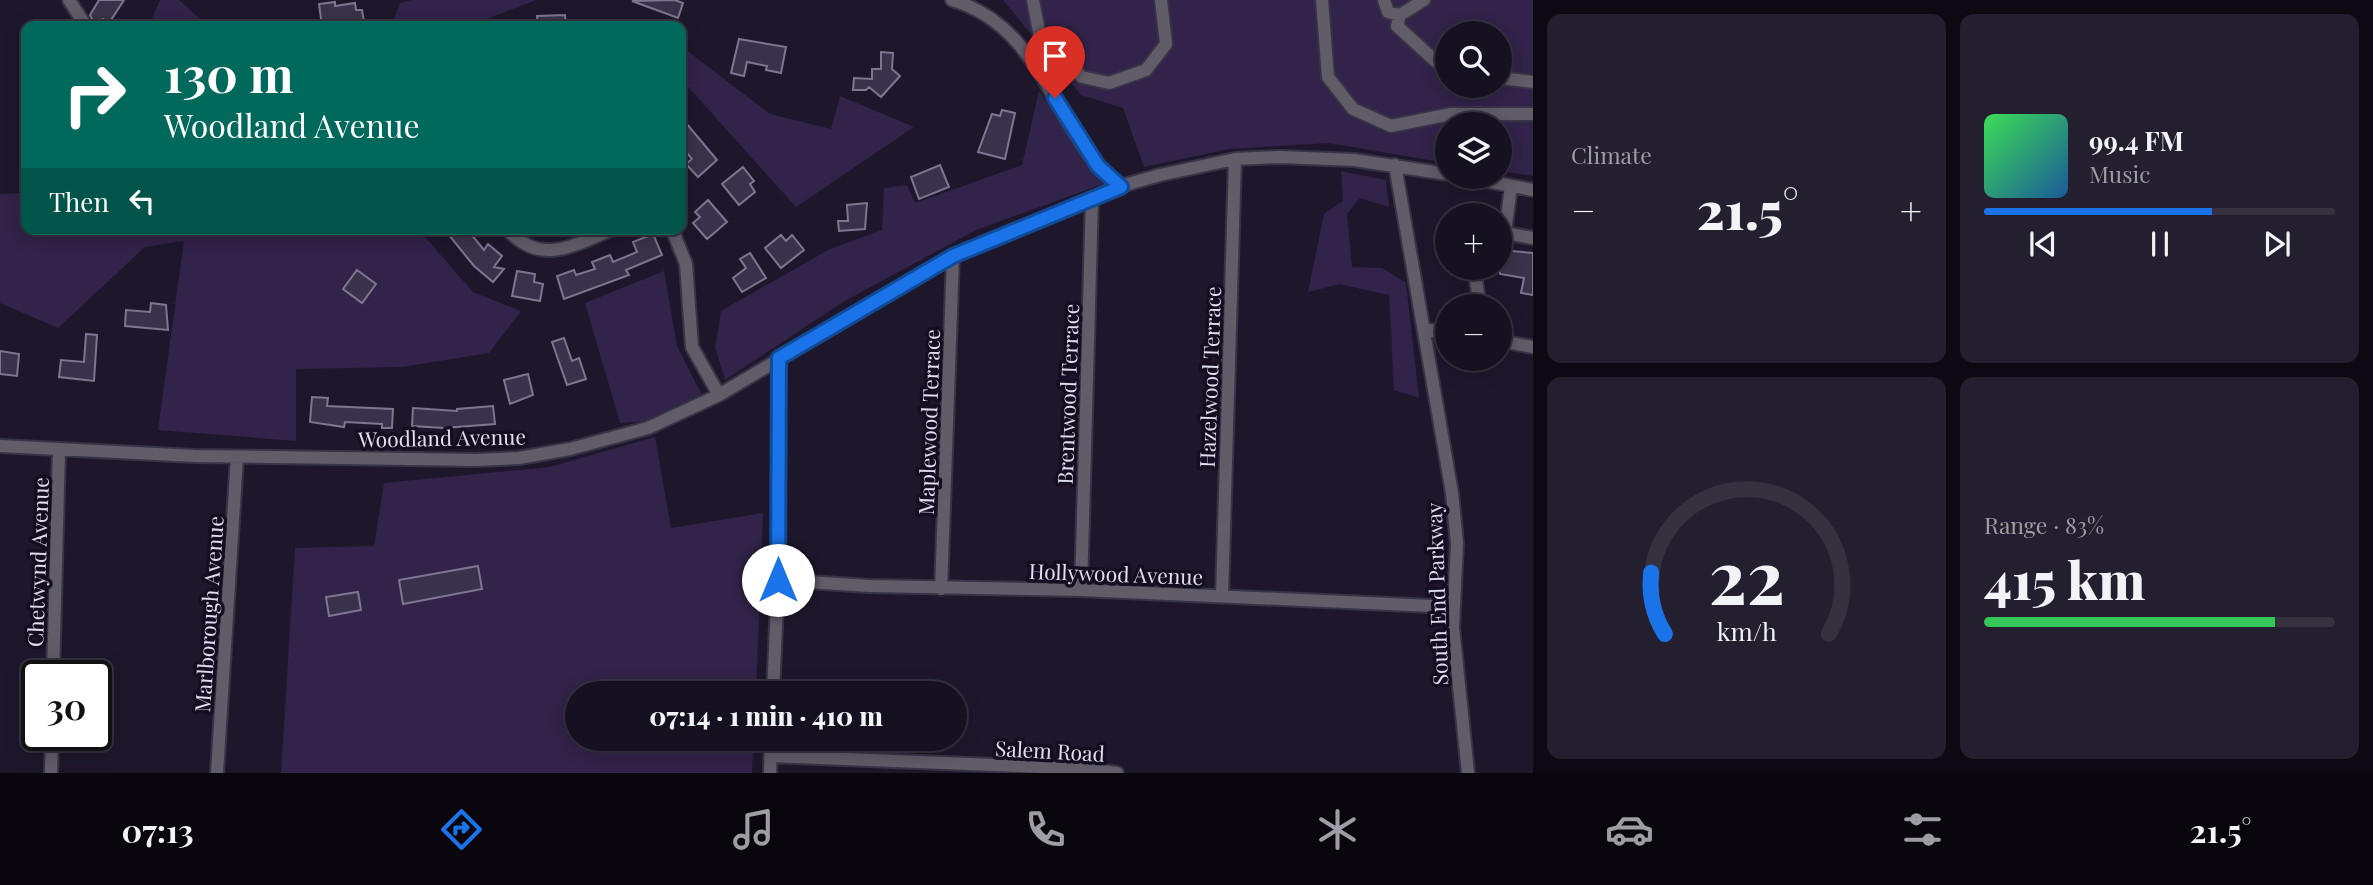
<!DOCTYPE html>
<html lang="en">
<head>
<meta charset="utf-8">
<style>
	:root { --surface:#161121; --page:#231f2e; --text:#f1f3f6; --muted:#9e9da5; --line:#35313f; --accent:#1a73e8 }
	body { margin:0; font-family:"Playfair Display",serif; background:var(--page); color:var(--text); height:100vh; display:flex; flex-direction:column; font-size:26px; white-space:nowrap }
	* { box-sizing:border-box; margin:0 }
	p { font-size:23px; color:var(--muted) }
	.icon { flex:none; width:38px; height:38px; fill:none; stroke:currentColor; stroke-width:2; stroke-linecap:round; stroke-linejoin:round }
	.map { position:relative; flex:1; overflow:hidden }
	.sheet { display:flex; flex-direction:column; gap:14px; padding:14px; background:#0c0912; width:840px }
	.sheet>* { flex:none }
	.top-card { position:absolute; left:21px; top:21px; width:665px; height:214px; border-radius:14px; box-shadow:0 4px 18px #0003,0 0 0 2px var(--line); background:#00695c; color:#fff; overflow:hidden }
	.controls { position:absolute; left:1435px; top:21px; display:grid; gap:14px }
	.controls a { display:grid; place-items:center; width:77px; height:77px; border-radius:50%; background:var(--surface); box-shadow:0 4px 18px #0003,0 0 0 2px var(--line); font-size:35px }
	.speed { position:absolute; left:21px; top:660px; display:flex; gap:14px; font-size:35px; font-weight:700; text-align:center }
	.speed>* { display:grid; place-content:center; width:91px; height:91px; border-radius:50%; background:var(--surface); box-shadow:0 4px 18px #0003,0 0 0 2px var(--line); line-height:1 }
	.speed .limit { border:4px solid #111; border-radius:10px; background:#fff; color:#111 }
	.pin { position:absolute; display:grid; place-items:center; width:60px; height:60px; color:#fff; margin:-72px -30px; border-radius:50% 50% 50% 0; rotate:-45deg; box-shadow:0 0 7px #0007 }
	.pin .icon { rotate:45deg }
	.me { position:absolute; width:77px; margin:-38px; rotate:0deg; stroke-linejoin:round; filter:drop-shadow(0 0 5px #0008) }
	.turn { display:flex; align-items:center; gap:24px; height:147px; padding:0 28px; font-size:32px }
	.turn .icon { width:91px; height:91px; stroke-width:2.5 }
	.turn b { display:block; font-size:49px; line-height:60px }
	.then { display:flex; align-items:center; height:66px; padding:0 28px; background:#0003; gap:14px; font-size:26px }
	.big { font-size:52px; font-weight:800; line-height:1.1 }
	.sheet .tile { flex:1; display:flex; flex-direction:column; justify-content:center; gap:10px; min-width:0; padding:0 24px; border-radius:14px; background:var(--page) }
	.sheet .dial { align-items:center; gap:0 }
	.dial svg { height:182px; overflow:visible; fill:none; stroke:var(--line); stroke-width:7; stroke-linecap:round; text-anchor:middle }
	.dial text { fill:var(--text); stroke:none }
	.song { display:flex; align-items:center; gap:21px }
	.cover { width:84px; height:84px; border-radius:10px; background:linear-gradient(135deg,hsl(130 70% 55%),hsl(210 70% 35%)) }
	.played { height:7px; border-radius:4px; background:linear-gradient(90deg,var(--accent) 65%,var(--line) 65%) }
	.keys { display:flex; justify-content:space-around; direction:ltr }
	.heat { display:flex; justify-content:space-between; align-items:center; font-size:38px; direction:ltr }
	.charge { height:10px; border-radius:5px; background:linear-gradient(90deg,#34c759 83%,var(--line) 0) }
	.sheet .tiles { flex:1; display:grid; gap:14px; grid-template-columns:repeat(2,1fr) }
	.trip { position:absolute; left:565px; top:681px; width:402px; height:70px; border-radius:35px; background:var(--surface); box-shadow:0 4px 18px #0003,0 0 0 2px var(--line); font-weight:800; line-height:70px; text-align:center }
	.menu { display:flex; height:112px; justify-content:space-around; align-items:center; background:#09070d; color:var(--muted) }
	.menu .icon { width:49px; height:49px }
	.menu .on { color:var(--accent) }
	.menu b { font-size:32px; color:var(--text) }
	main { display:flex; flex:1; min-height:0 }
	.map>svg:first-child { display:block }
</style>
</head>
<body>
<main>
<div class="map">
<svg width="1533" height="773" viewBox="0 0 1533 773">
	<rect width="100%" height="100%" fill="#1e172c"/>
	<path fill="#312349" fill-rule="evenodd" d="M160,0H179L208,26H149Z
		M412,0H536L469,26H391L400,3Z
		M1003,0H1533V176L1500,171V124H1447V163L1329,143L1229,149L1144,167L1123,108L1081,95ZM1447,33H1500V86H1447Z
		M681,46L770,114L831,129L840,96L914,127L796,207L681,79Z
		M1039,91L1106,183L976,230L843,302L725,380L715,347L721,311L830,249L882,230L884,188L907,185L915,203L1022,165Z
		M1341,171L1386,180L1389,207L1360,198L1347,214L1352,267L1382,268L1406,283L1419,398L1394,390L1389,295L1339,284L1308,292L1324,214L1343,201Z
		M26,193V229H418L473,292L521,311L489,353L402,367L296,369V441L158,430L184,241L145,247L58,328L0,303V194Z
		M664,271L677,346L702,395L645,421L620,423L585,303Z
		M655,437L671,528L763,513L756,693H578V738L754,739L752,773H281L295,548L374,546L384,483L550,467Z"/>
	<path fill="#3a324a" stroke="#7e7590" stroke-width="2" d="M99,0H124L109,23L103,19L95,26L90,15Z
		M675,0L683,3L678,18L632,1Z
		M335,2V6L355,3L356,10H362L364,22L322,26L319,4Z
		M565,15L566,26H538L537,16Z
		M739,39L786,47L781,73L766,70L767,66L747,62L744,76L731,73Z
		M881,52L893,53L892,69L900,76L881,97L869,87L866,90H853L854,78L872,79V69H881Z
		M1002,110L1015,113L1005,159L978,152L992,114L1000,116Z
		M681,117L717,160L698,177L686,164L692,159L681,146Z
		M940,165L949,187L919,199L911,177Z
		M743,167L754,181L750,184L755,192L739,205L722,184Z
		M708,200L727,222L707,239L693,223L700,217L695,212Z
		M867,203L865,229L839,231L838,221H848L847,205Z
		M444,229H467L484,250L488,244L502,256L494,267L504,269L493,282L474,266Z
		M653,234L662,255L626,270L629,275L564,299L557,276L574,270L576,275L595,269L592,262L610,255L613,262L637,252L633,242Z
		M781,235L786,241L792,235L804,250L781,268L765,248Z
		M1500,250L1533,253V295L1521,293L1524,278L1500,274Z
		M750,253L766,278L742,292L733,278L746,268L740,259Z
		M357,270L376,284L362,303L343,289Z
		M517,271L535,274L534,282L543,284L540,301L512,296Z
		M151,303L166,305L168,330L125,326L126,310L150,312Z
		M86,334L97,335L94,381L59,377L61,360L84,362Z
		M564,338L572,361L579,358L586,379L567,385L552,342Z
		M0,351L19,354L17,376L0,374Z
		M528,374L533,395L510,404L504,380Z
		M312,397L328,398L327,406L393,409L392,428H382V424L345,422L344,427L310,422Z
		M493,406L495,424L444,428L412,426L413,408L457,411V409Z
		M478,566L482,589L403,604L399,580Z
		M358,592L361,610L329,616L326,597Z"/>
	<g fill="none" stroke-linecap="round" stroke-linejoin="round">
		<defs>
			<path id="minor" d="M69,0L86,26
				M952,0C1034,24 1049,106 1097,165C1104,173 1114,180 1121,186
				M1033,0L1040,37L1082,77L1109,83L1146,70L1166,44L1161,0
				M1322,0L1328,77L1353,109L1391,126L1451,114H1533
				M1384,0L1388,12L1400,15L1424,0
				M1400,15L1397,26L1442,67L1447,68
				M1500,78L1533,82
				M1395,165L1452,493L1457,543L1453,627L1468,773
				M1464,177L1533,190
				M507,229C541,267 574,245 613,229
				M672,229L686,264L692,347L719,395
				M1500,233H1505L1511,186
				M1505,233L1533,238
				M1474,268L1480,306
				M1424,329L1447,333
				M1500,341L1533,347
				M0,446L195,456L477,460L519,458L570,449L648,428L719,395L953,256L1121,186L1160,175L1235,159L1280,157L1354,160L1447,174
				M778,580L869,586L1081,590L1454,607
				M941,589L953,256
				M1081,590L1092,198
				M1222,596L1235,159
				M53,676L59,449
				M773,693L778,580L779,358
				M771,756L1090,769L1117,773
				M51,773L52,735
				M217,773L237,457
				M770,773L771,738"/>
		</defs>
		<use href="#minor" stroke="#393347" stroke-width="16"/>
		<use href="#minor" stroke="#605c68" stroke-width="12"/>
	</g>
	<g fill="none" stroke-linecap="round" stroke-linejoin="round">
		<defs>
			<path id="route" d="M778,580L779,358L953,256L1121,187L1098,166L1055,98"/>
		</defs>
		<use href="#route" stroke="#114b97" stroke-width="18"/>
		<use href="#route" stroke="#1a73e8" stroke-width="12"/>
	</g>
	<g text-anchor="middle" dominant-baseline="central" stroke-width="7" stroke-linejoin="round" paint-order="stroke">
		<g font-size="21" fill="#e1ddec" stroke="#150d22">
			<text transform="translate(1209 377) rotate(-88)">Hazelwood Terrace</text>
			<text transform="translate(1067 394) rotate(-88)">Brentwood Terrace</text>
			<text transform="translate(928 422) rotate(-88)">Maplewood Terrace</text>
			<text transform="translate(442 437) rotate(-1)">Woodland Avenue</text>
			<text transform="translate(37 562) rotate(-88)">Chetwynd Avenue</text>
			<text transform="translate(1116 573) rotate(2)">Hollywood Avenue</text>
			<text transform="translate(1436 594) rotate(-92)">South End Parkway</text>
			<text transform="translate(208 614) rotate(-86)">Marlborough Avenue</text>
			<text transform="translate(1050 750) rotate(3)">Salem Road</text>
		</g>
	</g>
</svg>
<div class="controls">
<a><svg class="icon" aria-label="search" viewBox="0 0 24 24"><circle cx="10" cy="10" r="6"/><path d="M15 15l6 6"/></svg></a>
<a><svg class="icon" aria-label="layers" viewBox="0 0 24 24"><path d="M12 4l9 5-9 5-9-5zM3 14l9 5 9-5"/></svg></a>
<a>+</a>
<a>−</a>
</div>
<div class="speed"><div class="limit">30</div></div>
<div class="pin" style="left:1055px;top:98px;background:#d93025"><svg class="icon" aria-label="arrive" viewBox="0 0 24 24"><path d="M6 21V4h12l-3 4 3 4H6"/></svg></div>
<svg class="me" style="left:778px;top:580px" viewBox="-20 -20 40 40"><circle r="19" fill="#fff"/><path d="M0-13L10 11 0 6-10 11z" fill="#1a73e8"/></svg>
<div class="trip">07:14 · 1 min · 410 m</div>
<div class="top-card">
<div class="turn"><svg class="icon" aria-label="right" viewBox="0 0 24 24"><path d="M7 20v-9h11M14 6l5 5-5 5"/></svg><div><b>130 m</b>Woodland Avenue</div></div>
<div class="then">Then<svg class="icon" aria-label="left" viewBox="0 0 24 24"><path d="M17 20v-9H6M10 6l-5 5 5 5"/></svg></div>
</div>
</div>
<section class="sheet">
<div class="tiles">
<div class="tile"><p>Climate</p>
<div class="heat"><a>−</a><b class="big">21.5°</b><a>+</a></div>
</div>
<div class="tile">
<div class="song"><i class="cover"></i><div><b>99.4 FM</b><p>Music</p></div></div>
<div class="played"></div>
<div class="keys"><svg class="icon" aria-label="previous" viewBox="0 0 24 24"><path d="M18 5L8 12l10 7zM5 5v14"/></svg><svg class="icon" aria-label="pause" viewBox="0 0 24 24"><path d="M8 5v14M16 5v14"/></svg><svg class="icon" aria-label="next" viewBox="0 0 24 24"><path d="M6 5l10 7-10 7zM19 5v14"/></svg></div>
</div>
<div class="tile dial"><svg viewBox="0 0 100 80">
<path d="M14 69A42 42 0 1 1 86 69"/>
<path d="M14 69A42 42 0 0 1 8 42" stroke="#1a73e8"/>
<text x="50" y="56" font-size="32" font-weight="700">22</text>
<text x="50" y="72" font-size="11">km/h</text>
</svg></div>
<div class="tile"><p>Range · 83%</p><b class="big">415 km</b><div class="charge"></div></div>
</div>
</section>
</main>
<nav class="menu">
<b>07:13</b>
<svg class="icon on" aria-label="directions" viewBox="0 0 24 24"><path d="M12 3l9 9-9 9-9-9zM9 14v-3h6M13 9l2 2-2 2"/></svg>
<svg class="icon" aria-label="music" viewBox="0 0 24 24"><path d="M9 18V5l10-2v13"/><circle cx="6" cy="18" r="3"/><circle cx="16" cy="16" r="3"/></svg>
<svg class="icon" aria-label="phone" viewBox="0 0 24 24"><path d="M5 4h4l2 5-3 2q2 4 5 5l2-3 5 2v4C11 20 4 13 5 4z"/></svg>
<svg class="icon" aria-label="climate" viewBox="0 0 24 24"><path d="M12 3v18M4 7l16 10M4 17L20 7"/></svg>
<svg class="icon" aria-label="car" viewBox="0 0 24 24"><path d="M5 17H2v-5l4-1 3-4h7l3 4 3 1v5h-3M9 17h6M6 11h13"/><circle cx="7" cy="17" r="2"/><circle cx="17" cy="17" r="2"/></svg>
<svg class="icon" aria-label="filters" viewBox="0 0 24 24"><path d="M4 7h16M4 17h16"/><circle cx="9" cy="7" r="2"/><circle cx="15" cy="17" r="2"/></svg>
<b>21.5°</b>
</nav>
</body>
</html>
